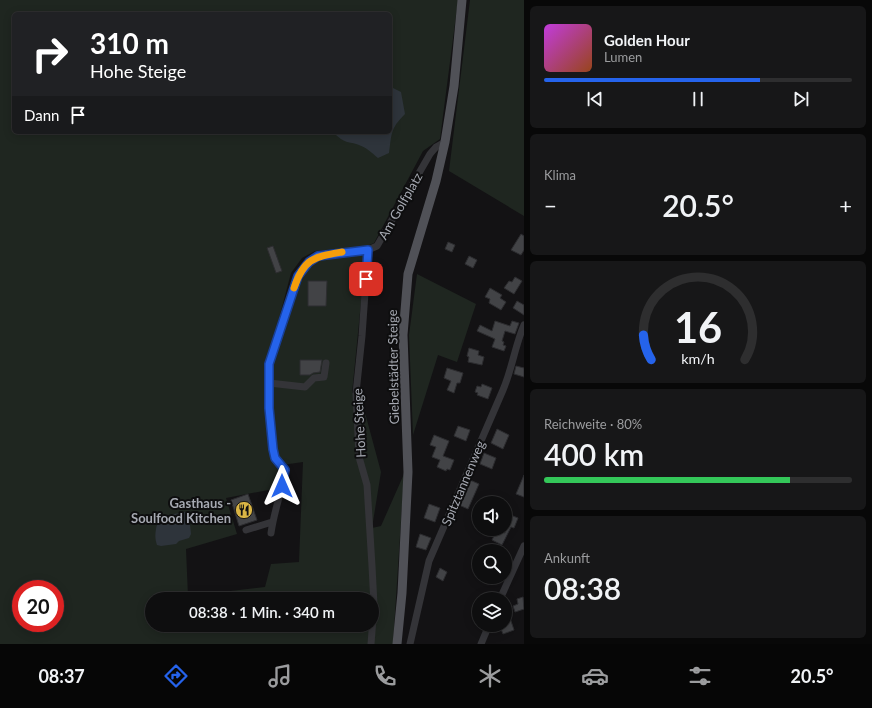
<!DOCTYPE html>
<html lang="de">
<head>
<meta charset="utf-8">
<style>
	:root { --surface:#0e0e0f; --page:#171718; --text:#f1f3f6; --muted:#9b9c9e; --line:#2e2e2f; --accent:#2563eb }
	body { margin:0; font-family:Lato,sans-serif; background:var(--page); color:var(--text); height:100vh; display:flex; flex-direction:column; font-size:15px; white-space:nowrap }
	* { box-sizing:border-box; margin:0 }
	p { font-size:13px; color:var(--muted) }
	.icon { flex:none; width:22px; height:22px; fill:none; stroke:currentColor; stroke-width:2; stroke-linecap:round; stroke-linejoin:round }
	.map { position:relative; flex:1; overflow:hidden }
	.details { display:flex; flex-direction:column; gap:6px; padding:6px; background:#080808; width:348px }
	.details>* { flex:none }
	.banner { position:absolute; left:12px; top:12px; width:380px; height:122px; border-radius:6px; box-shadow:0 2px 10px #0003,0 0 0 1px var(--line); background:#202124; color:#fff; overflow:hidden }
	.tools { position:absolute; left:472px; top:496px; display:grid; gap:8px }
	.tools a { display:grid; place-items:center; width:40px; height:40px; border-radius:50%; background:var(--surface); box-shadow:0 2px 10px #0003,0 0 0 1px var(--line); font-size:20px }
	.speed { position:absolute; left:12px; top:580px; display:flex; gap:8px; font-size:20px; font-weight:700; text-align:center }
	.speed>* { display:grid; place-content:center; width:52px; height:52px; border-radius:50%; background:var(--surface); box-shadow:0 2px 10px #0003,0 0 0 1px var(--line); line-height:1 }
	.speed .limit { border:6px solid #d22; background:#fff; color:#111 }
	.pin { position:absolute; display:grid; place-items:center; width:34px; height:34px; color:#fff; margin:-17px; border-radius:8px; box-shadow:0 2px 6px #0006 }
	.me { position:absolute; width:44px; margin:-22px; rotate:0deg; stroke-linejoin:round; filter:drop-shadow(0 0 3px #0008) }
	.turn { display:flex; align-items:center; gap:14px; height:84px; padding:0 12px; font-size:18px }
	.turn .icon { width:52px; height:52px; stroke-width:2.5 }
	.turn b { display:block; font-size:28px; line-height:34px }
	.then { display:flex; align-items:center; height:38px; padding:0 12px; background:#0003; gap:8px; font-size:15px }
	.big { font-size:30px; font-weight:600; line-height:1.1 }
	.details .card { flex:1; display:flex; flex-direction:column; justify-content:center; gap:6px; min-width:0; padding:0 14px; border-radius:6px; background:var(--page) }
	.details .dial { align-items:center; gap:0 }
	.dial svg { height:104px; overflow:visible; fill:none; stroke:var(--line); stroke-width:7; stroke-linecap:round; text-anchor:middle }
	.dial text { fill:var(--text); stroke:none }
	.song { display:flex; align-items:center; gap:12px }
	.cover { width:48px; height:48px; border-radius:6px; background:linear-gradient(135deg,hsl(290 70% 55%),hsl(20 70% 35%)) }
	.played { height:4px; border-radius:2px; background:linear-gradient(90deg,var(--accent) 70%,var(--line) 70%) }
	.keys { display:flex; justify-content:space-around; direction:ltr }
	.heat { display:flex; justify-content:space-between; align-items:center; font-size:22px; direction:ltr }
	.charge { height:6px; border-radius:3px; background:linear-gradient(90deg,#34c759 80%,var(--line) 0) }
	.trip { position:absolute; left:145px; top:592px; width:234px; height:40px; border-radius:20px; background:var(--surface); box-shadow:0 2px 10px #0003,0 0 0 1px var(--line); font-weight:600; line-height:40px; text-align:center }
	.dock { display:flex; height:64px; justify-content:space-around; align-items:center; background:#060606; color:var(--muted) }
	.dock .icon { width:28px; height:28px }
	.dock .active { color:var(--accent) }
	.dock b { font-size:18px; color:var(--text) }
	main { display:flex; flex:1; min-height:0 }
	.map>svg:first-child { display:block }
</style>
</head>
<body>
<main>
<div class="map">
<svg width="524" height="644" viewBox="0 0 524 644">
	<rect width="100%" height="100%" fill="#131214"/>
	<path fill="#1f2620" fill-rule="evenodd" d="M0,0H458L440,139L423,151L374,243L367,246L315,251L302,258L291,273L275,334L282,333C289,313 297,270 317,259C324,256 356,254 366,252L352,393L360,394L381,472L372,528L381,526L404,474L393,644H0ZM14,14H390V132H14ZM303,462L299,562L271,564L265,587L188,596L186,549L237,534L226,498L279,488L282,465ZM21,589H55V623H21ZM152,599H372V625H152Z
		M470,0H524V216L449,171Z
		M417,274L476,304L457,362L438,355L413,435L409,335Z"/>
	<path fill="#2e343b" d="M393,88L401,92L405,114C390,129 392,133 389,153L378,158C372,153 367,148 359,145C348,141 346,144 336,135V132H390V90Z
		M185,512L190,513L193,515L190,524L191,534L189,538L179,541L176,544L161,546L157,545C155,539 155,535 156,529C159,514 172,515 185,512Z"/>
	<path fill="#424346" stroke="#2d2d30" d="M521,234L524,236V250L521,255L511,250Z
		M448,242L455,245L452,252L445,249Z
		M273,246L282,271L276,273L267,248Z
		M469,256L477,260L473,268L465,264Z
		M515,277L522,281L514,294L504,288L509,281L512,282Z
		M308,281H327L326,306H308Z
		M490,288L502,295L500,298L506,302L501,310L489,303L490,299L485,297Z
		M517,301L524,305V315L513,308Z
		M495,321L510,326L512,321L519,323L515,334L505,331L502,341L504,342L503,345L506,346L504,351L492,347L495,339L477,331L480,325L492,331Z
		M469,348L479,351L478,355L484,357L482,365L468,362L469,357L467,356Z
		M300,360H322L320,372L313,373L310,375H300Z
		M516,366L524,368V377L514,374Z
		M447,368L463,373L460,383H457L454,393L447,390L451,381L444,378Z
		M482,384L492,388L488,399L477,395L478,393L475,392L477,386L481,387Z
		M458,426L470,430L466,441L454,436Z
		M497,429L509,435L503,449L491,443Z
		M434,435L449,441L443,456L454,460L450,470L447,469L446,471L437,467L440,460L432,457L436,447L430,445Z
		M484,453L496,458L492,469L480,464Z
		M524,475V497L516,494Z
		M470,480L479,484L468,509L459,505Z
		M248,494L257,520L239,526L231,500Z
		M429,504L440,508L435,522L424,518Z
		M508,514L518,518L514,528L511,527L502,545L492,540L497,530L505,533V521Z
		M420,534L431,538L426,550L416,547Z
		M440,568L447,572L443,581L436,577Z
		M523,597L524,609L515,612L513,606L518,604L517,599Z
		M510,618L514,630L503,634L501,629L506,627L505,620Z"/>
	<g fill="none" stroke-linecap="round" stroke-linejoin="round">
		<path stroke="#343438" stroke-width="7" d="M368,250L362,336L356,393L359,457L367,485L372,566L374,605L371,644
			M269,383L305,387L314,378L324,377L326,363
			M246,530L272,522
			M271,533C274,511 282,491 285,470L275,458L273,449L269,408V364L298,276L309,262L318,256L345,252L368,250L377,246L430,154L436,147L445,142
			M500,599L524,546
			M410,644L429,561L503,390C512,369 515,346 524,325
			M481,644L489,625"/>
		<path stroke="#505157" stroke-width="9" d="M397,644L402,593L408,472L403,335L408,274L436,181L445,142L454,86L462,0"/>
	</g>
	<g fill="none" stroke-linecap="round" stroke-linejoin="round">
		<defs>
			<path id="route" d="M282,486L285,470L275,458L273,449L269,408V364L298,276L309,262L318,256L368,250L366,279"/>
		</defs>
		<use href="#route" stroke="#184099" stroke-width="10"/>
		<use href="#route" stroke="#2563eb" stroke-width="7"/>
		<path stroke="#f59e0b" stroke-width="7" d="M294,288C304,258 314,257 342,252"/>
	</g>
	<defs>
		<symbol id="restaurant-disc" viewBox="-11 -11 22 22"><circle r="9.5" fill="#dab545" stroke="#0e0e0f"/><path d="M-5-6h1v4h1v-4h1v4h1v-4h1v5L-1.5 .5V6h-2V.5L-5-1ZM5-6V6H3V1.5H1.5Q1.5-4 5-6Z" fill="#111"/></symbol>
	</defs>
	<g fill-rule="evenodd">
		<use href="#restaurant-disc" x="234" y="500" width="20" height="20"/>
	</g>
	<g text-anchor="middle" dominant-baseline="central" stroke-width="4" stroke-linejoin="round" paint-order="stroke">
		<g font-size="13" fill="#a6a9b2" stroke="#0e0e0f">
			<text transform="translate(400 206) rotate(-60)">Am Golfplatz</text>
			<text transform="translate(393 367) rotate(-91)">Giebelstädter Steige</text>
			<text transform="translate(359 423) rotate(-93)">Hohe Steige</text>
			<text transform="translate(463 483) rotate(-67)">Spitztannenweg</text>
		</g>
		<g font-size="13" font-weight="bold" fill="#a6a9b2" stroke="#0e0e0f" text-anchor="end">
			<text x="231" y="503">Gasthaus -<tspan x="231" dy="15">Soulfood Kitchen</tspan></text>
		</g>
	</g>
</svg>
<div class="tools">
<a><svg class="icon" aria-label="sound" viewBox="0 0 24 24"><path d="M4 9h4l5-4v14l-5-4H4zM17 9q2 3 0 6"/></svg></a>
<a><svg class="icon" aria-label="search" viewBox="0 0 24 24"><circle cx="10" cy="10" r="6"/><path d="M15 15l6 6"/></svg></a>
<a><svg class="icon" aria-label="layers" viewBox="0 0 24 24"><path d="M12 4l9 5-9 5-9-5zM3 14l9 5 9-5"/></svg></a>
</div>
<div class="speed"><div class="limit">20</div></div>
<div class="pin" style="left:366px;top:279px;background:#d93025"><svg class="icon" aria-label="arrive" viewBox="0 0 24 24"><path d="M6 21V4h12l-3 4 3 4H6"/></svg></div>
<svg class="me" style="left:282px;top:486px" viewBox="-20 -20 40 40"><path d="M0-17L14 15 0 8-14 15z" fill="#2563eb" stroke="#fff" stroke-width="4"/></svg>
<div class="trip">08:38 · 1 Min. · 340 m</div>
<div class="banner">
<div class="turn"><svg class="icon" aria-label="right" viewBox="0 0 24 24"><path d="M7 20v-9h11M14 6l5 5-5 5"/></svg><div><b>310 m</b>Hohe Steige</div></div>
<div class="then">Dann<svg class="icon" aria-label="arrive" viewBox="0 0 24 24"><path d="M6 21V4h12l-3 4 3 4H6"/></svg></div>
</div>
</div>
<section class="details">
<div class="card">
<div class="song"><i class="cover"></i><div><b>Golden Hour</b><p>Lumen</p></div></div>
<div class="played"></div>
<div class="keys"><svg class="icon" aria-label="previous" viewBox="0 0 24 24"><path d="M18 5L8 12l10 7zM5 5v14"/></svg><svg class="icon" aria-label="pause" viewBox="0 0 24 24"><path d="M8 5v14M16 5v14"/></svg><svg class="icon" aria-label="next" viewBox="0 0 24 24"><path d="M6 5l10 7-10 7zM19 5v14"/></svg></div>
</div>
<div class="card"><p>Klima</p>
<div class="heat"><a>−</a><b class="big">20.5°</b><a>+</a></div>
</div>
<div class="card dial"><svg viewBox="0 0 100 80">
<path d="M14 69A42 42 0 1 1 86 69"/>
<path d="M14 69A42 42 0 0 1 8 50" stroke="#2563eb"/>
<text x="50" y="56" font-size="32" font-weight="700">16</text>
<text x="50" y="72" font-size="11">km/h</text>
</svg></div>
<div class="card"><p>Reichweite · 80%</p><b class="big">400 km</b><div class="charge"></div></div>
<div class="card"><p>Ankunft</p><b class="big">08:38</b></div>
</section>
</main>
<nav class="dock">
<b>08:37</b>
<svg class="icon active" aria-label="directions" viewBox="0 0 24 24"><path d="M12 3l9 9-9 9-9-9zM9 14v-3h6M13 9l2 2-2 2"/></svg>
<svg class="icon" aria-label="music" viewBox="0 0 24 24"><path d="M9 18V5l10-2v13"/><circle cx="6" cy="18" r="3"/><circle cx="16" cy="16" r="3"/></svg>
<svg class="icon" aria-label="phone" viewBox="0 0 24 24"><path d="M5 4h4l2 5-3 2q2 4 5 5l2-3 5 2v4C11 20 4 13 5 4z"/></svg>
<svg class="icon" aria-label="climate" viewBox="0 0 24 24"><path d="M12 3v18M4 7l16 10M4 17L20 7"/></svg>
<svg class="icon" aria-label="car" viewBox="0 0 24 24"><path d="M5 17H2v-5l4-1 3-4h7l3 4 3 1v5h-3M9 17h6M6 11h13"/><circle cx="7" cy="17" r="2"/><circle cx="17" cy="17" r="2"/></svg>
<svg class="icon" aria-label="filters" viewBox="0 0 24 24"><path d="M4 7h16M4 17h16"/><circle cx="9" cy="7" r="2"/><circle cx="15" cy="17" r="2"/></svg>
<b>20.5°</b>
</nav>
</body>
</html>
